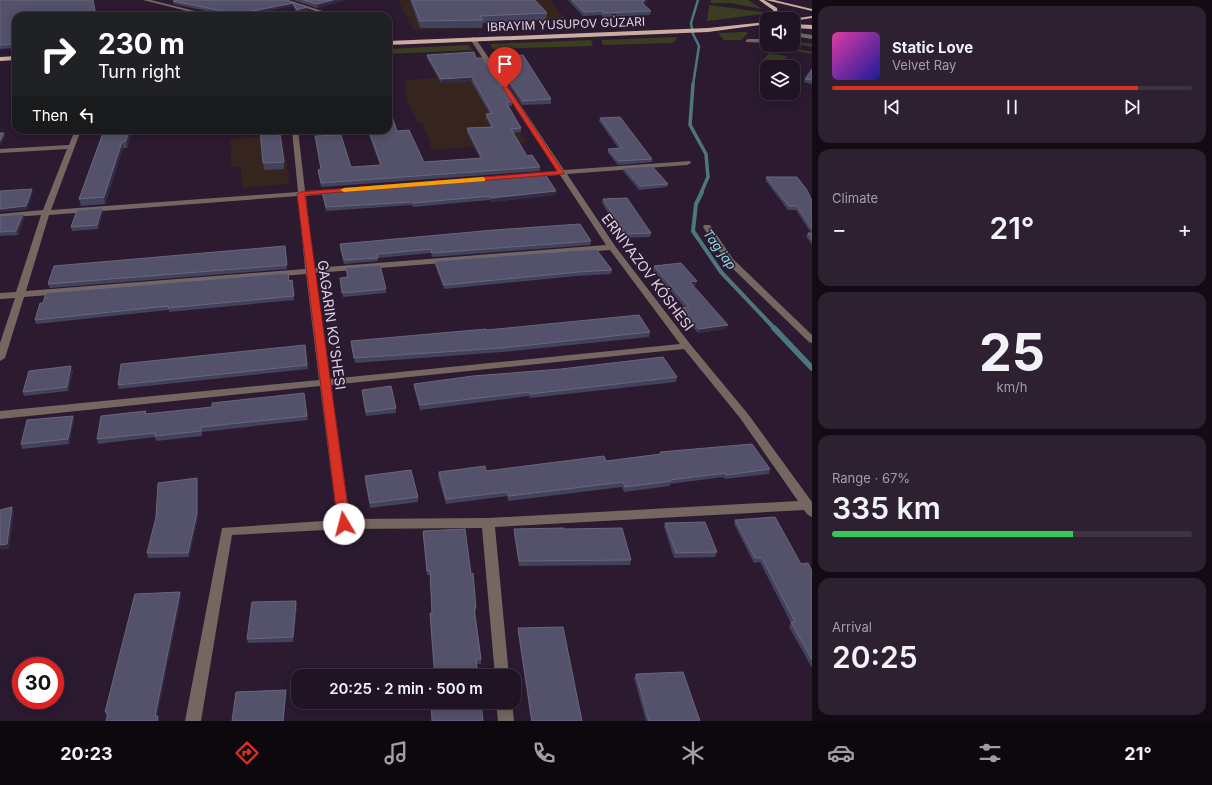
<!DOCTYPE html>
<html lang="en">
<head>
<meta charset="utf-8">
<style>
	:root { --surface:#201424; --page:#2d2131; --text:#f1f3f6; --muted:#a29ea6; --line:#3d3341; --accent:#d93025 }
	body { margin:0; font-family:Inter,sans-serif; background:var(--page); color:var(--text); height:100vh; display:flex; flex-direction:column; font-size:15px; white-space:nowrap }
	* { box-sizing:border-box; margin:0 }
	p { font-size:13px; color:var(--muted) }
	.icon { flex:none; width:22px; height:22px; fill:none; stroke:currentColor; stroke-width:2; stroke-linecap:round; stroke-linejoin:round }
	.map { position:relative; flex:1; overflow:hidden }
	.side { display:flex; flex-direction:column; gap:6px; padding:6px; background:#120b14; width:400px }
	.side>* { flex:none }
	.banner { position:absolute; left:12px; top:12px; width:380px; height:122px; border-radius:12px; box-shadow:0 2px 10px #0003,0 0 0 1px var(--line); background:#202124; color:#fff; overflow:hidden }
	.tools { position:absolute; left:760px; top:12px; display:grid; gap:8px }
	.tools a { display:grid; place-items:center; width:40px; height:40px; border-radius:8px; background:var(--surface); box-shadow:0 2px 10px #0003,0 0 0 1px var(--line); font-size:20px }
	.speed { position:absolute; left:12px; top:657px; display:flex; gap:8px; font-size:20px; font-weight:700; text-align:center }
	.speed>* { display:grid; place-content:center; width:52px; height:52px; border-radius:50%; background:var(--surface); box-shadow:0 2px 10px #0003,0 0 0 1px var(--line); line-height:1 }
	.speed .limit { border:6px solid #d22; background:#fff; color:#111 }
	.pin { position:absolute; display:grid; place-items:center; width:34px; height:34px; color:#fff; margin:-41px -17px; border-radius:50% 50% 50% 0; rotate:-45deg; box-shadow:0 0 4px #0007 }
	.pin .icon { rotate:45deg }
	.me { position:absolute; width:44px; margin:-22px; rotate:352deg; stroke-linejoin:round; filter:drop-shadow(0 0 3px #0008) }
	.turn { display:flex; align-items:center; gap:14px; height:84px; padding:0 20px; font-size:18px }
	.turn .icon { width:52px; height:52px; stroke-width:2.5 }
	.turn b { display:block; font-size:28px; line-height:34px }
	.then { display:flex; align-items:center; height:38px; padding:0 20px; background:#0003; gap:8px; font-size:15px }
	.big { font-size:30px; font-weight:600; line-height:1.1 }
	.side .tile { flex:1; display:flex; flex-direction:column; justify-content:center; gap:6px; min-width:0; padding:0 14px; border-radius:12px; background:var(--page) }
	.side .dial { align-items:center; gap:0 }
	.dial b { font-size:52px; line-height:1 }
	.song { display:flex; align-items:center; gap:12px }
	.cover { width:48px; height:48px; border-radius:6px; background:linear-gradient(135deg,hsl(320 70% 55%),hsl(240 70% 35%)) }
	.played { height:4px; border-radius:2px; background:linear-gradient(90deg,var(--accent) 85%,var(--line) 85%) }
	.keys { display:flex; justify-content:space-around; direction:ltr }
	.heat { display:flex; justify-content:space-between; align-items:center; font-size:22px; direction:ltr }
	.charge { height:6px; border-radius:3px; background:linear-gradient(90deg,#34c759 67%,var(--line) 0) }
	.trip { position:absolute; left:291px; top:669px; width:230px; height:40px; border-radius:12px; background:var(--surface); box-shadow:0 2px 10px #0003,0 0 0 1px var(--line); font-weight:600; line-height:40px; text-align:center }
	.tabs { display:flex; height:64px; justify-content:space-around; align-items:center; background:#0d080e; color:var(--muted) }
	.tabs .icon { width:28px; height:28px }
	.tabs .current { color:var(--accent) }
	.tabs b { font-size:18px; color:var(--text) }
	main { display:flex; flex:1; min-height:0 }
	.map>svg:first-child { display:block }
</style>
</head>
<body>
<main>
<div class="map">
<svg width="812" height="721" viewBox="0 0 812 721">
	<rect width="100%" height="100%" fill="#2b1a30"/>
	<path fill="#36241f" d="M398,0H550L566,20L480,23L482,28L413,30Z
		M456,76L487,78L493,86L527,143L432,150L422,122L418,123L407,100L404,83L408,80Z
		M282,135L290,184L242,188L241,167H231L230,139Z"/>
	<path fill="#3a3d20" d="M711,0H748L762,9L730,3H710Z
		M709,5L762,12V14L707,21Z
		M746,32L748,33L741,40H724L718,33Z
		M677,37L676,40L672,43L603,45L601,40Z
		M591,40L593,46L493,49L490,44Z
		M793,41L812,44V47L802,45L798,49L812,52V54L775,47L777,45H793Z
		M469,45L472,50L388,54V49Z
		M769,53L787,56L779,65L761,62Z"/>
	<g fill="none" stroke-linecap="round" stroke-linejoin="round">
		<path stroke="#4d777e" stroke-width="2.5" d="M693,85L699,46L693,34L691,23L698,0"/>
		<path stroke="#4d777e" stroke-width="3.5" d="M693,84L690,125L706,154L708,177L701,193"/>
		<path stroke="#4d777e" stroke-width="4" d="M702,192L696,204L693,231L721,272L775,329"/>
		<path stroke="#4d777e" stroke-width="5.5" d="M774,328L812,368"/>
		<path fill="#756760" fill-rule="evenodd" d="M143,0H151L215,16H207Z
			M281,0H288L335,15L331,16Z
			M793,32L812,35V39L793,36Z
			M473,37L476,39L564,170L690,161L691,163L687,165L567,174L615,246L690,344L748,414L812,502V517L808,515L804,510L495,527L509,676H495L482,528L344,529L232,535L201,721H185L222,528L337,520L320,386L0,419V411L319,380L306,274L24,297L5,358L0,361V343L15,298L0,299V293L16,292L41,215L0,218V214L43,210L67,149L0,153V149L69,145L75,130H81L51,210L298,192L292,130H298L305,191L336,189L340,191L336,193L306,196L314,268L606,245L560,175L531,177L527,175L531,173L557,171L470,39ZM298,196L305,269L26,291L49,215ZM610,250L680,344L330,379L315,273ZM684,349L740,418L798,501L488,518L350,519L331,385Z
			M748,39H767V43L746,42V40Z
			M704,225H710L733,259L812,335V343L809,342L727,263L703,227Z
			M496,702H512L514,721H498Z"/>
		<path fill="#caad9f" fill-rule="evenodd" d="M759,0H764L777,8L778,16L773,19H768L773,14V10Z
			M766,0H774L812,9V11Z
			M812,16V18L793,21V19H791Z
			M767,22V24L708,32L388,45V41L708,28Z
			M793,24L812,25V29L793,28Z
			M16,56V60L0,61V57Z"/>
	</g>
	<path fill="#43425c" d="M0,0L16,16V48L0,49Z
		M286,0L307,7L308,10L297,13L293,6L252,14L254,16H230L174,4L173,1Z
		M293,0H345L317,8Z
		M410,0H535L547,13L546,20L483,23L482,28H420Z
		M568,0H648L644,5L651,11L650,15L603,17L601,15L583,16Z
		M427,55L476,58L512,102V106H508L521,128V132L513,133L527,156L540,167V171L321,187L318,170L321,169L315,136L351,167L380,165L367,130L397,131L424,162L480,158L467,132V128L491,127L486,118V114H490L471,81L441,83L427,58Z
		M493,57L551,99V104L522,105L493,61Z
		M812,69V84L804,82L805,79Z
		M600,118L652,159V162L618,165L608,153V149H619L599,121Z
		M104,130H132L127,148H123L105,204L81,206L79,199Z
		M260,130L279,136L284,162V169L264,170Z
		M624,168L668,184L667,187L639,190L623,171Z
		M766,177L812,201V245L806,236L808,233H811L796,210H788L766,181Z
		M556,191L555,195L491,202L490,200L413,207L412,205L326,211L322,192Z
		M603,199L651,233L650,237L624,238L602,203Z
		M103,212L98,229L72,231L71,227Z
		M23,214L24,218L18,235L0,236V216Z
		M591,241L590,245L432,257L431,253L378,258V261L344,264L340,248V244Z
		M285,246L287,269L50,288L48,284Z
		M435,261L612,270L611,274L577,276L444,289L435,265Z
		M654,266L696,285L693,286L726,329L698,333L680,312L681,308H685L653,270Z
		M346,268L386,289V293L343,297L340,278H347Z
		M292,280L294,300L169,312V310L36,324L35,320Z
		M487,330L650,332L649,337L502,352L355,363L351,345V341Z
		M305,345L308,369L119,389L118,385Z
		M73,371L68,391L24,396L23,392Z
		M677,377L676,382L530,398L529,396L420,410L414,388V384Z
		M362,390L396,408V413L366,416L362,394Z
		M304,393L308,420L202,432V436L156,441L155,437L98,444L97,439L146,411V414L212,407Z
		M73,416L74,420L69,444L22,449L21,444Z
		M660,452L770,469L769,474L725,479L723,477L670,484V486L624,492L622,487L508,501L507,496L446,504L438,476L439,472L486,471L606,461L660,454Z
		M365,476L418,497V502L370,508L365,480Z
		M198,483V518L189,557L148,558L147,553Z
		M735,520L812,571V668L789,627L791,623L760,562L754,563L734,524Z
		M665,523L717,552L715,557L674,558L664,527Z
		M514,529H565L631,560L630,565L519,566L514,534Z
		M423,531L471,574L476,608V612H475L481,659V664H477L478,676H434L430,617V613H432L430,575H427Z
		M181,597L157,716H158L159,721H106L107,717L105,712Z
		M296,601L297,606L293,642L248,643L247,639Z
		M518,628L582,721H531L518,633Z
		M636,674L700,721H646L634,678Z"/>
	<path fill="#322b44" d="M333,0H345L317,8V4Z
		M645,0H648L642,7V3Z
		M293,3V6L249,15L248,12Z
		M307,7L308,10L297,13V10Z
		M472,77L471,81L441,83V79Z
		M129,130H132L127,148L126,141Z
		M4,133L5,136L0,146V141Z
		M122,142L123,148L105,204L104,197Z
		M32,189L33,193L27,210L0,212V209Z
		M556,191L555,195L491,202V198Z
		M102,208L103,212L98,229L97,225Z
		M23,214L24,218L18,235L16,231Z
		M697,281L696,285L689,286L690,282Z
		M728,325L726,329L698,333L699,329Z
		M71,366L73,371L68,391L67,387Z
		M73,416L74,420L69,444L68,439Z
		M197,478L198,483V518L189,557L188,553Z
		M12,507L14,512L9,549L0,550V545Z
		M180,592L181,597L156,721L155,716Z
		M296,601L297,606L293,642V637Z
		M286,690V694L284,721H283Z"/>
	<path fill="#53526a" stroke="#69667d" d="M0,0H93L96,16H16V44L0,45Z
		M176,0H286L307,7L297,10L293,3L248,12L254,16H236L237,14L173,1Z
		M303,0H333L317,4Z
		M412,0H535L547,13L480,16L483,20L420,21Z
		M572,0H645L642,3L651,11L603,13L602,11L584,12Z
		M474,52L476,58H483L512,102H506L521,128L511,129L527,156L532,155L540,167L321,183L318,170L321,169L315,136L341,135L351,167L381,165L369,130H388V108H389L397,131L409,130L424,162L482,158L467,128L493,127L486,114L492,113L472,77L441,79L427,55Z
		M523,55L551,99L523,101L493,57Z
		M812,69V80L805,79Z
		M620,117L652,159L618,161L608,149L622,148L600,118Z
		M104,130H129L126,141L122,142L104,197L79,199Z
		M260,130H278L279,136L280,135L284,162L263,163Z
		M0,133H4L0,141Z
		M652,166L668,184L640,186L624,168Z
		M545,174L556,191L491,198L490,196L413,203L412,202L326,207L322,192Z
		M766,177H797L807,190L812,201V229L797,206H789Z
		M32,189L26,206L0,209V191Z
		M627,198L651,233L625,234L603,199Z
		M102,208L97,225L71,227L77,210Z
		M23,214L16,231L0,232V216Z
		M580,224L591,241L432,253L431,249L377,254L378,258L344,260L340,244L494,230Z
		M808,233H812V240Z
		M285,246L287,265L48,284L54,266Z
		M596,249L612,270L578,272L444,285L435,261Z
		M681,263L697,281L690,282L728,325L699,329L681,308L689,307L654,266Z
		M380,265L386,289L342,293L340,278L348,277L346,268Z
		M288,273L289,281L292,280L294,296L168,308V306L35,320L40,303H43L46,293Z
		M639,315L650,332L502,348L354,358L351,341L486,329L487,330Z
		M305,345L307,365L118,385L121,364Z
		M663,357L677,377L530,394V392L420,405L414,384L473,376L561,369Z
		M71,366L67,387L23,392L29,371Z
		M391,386L396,408L366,412L362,390Z
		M304,393L307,416L201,427V431L155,436V433L97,439L101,416L146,411L145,414L212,407V403Z
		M73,416L68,439L21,444L27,420Z
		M752,444L770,469L726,475L725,473L670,480L671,481L625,487L623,482L509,496L507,492L446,499L439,472L485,466L486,471L604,456L606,461L661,454L660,452Z
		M411,470L418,497L370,503L365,476Z
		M197,478V513L188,553H147L156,517L158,483Z
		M12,507L7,544L0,545V510Z
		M775,517L801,564L808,563L812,571V660L791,622H795L762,558H755L735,520Z
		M705,522L717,552L676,553L665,523Z
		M564,528L565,529L622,528L631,560L519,561L514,529Z
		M465,529L471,574L473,573L476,608H474L481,659H476L478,676H435L430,613H432L430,571H427L423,531Z
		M180,592L155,716H158L157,721H106L108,712H105L135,594Z
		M296,601L293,637L247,639L252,602Z
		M563,627L582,721H532L518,628Z
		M683,672L700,721H649L636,674Z
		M286,690L283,721H232L236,692Z
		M431,702H481L483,721H432Z"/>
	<path fill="#d93025" stroke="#8d1f18" d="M503,86L508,88L564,173V174L305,195L350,524L348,527L344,528L340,527L338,524L297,194L301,192L557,171L503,88Z"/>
	<path fill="#f59e0b" d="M483,177L485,178V181L344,192L340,190L344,188Z"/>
	<g text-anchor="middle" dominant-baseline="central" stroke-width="3" stroke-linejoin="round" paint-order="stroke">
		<g font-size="12" fill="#ded3e2" stroke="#2b1a30">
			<text transform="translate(566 24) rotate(-2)">IBRAYIM YUSUPOV GÚZARI</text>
		</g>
		<g font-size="13" font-style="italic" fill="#8cd9e6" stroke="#2b1a30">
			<text transform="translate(720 249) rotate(54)">Tag jap</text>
		</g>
		<g font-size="14" fill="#ded3e2" stroke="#2b1a30">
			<text transform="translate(648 272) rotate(53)">ERNIYAZOV KÓSHESI</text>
			<text transform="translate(332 325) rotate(82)">GAGARIN KO'SHESI</text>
		</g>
	</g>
</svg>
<div class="tools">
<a><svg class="icon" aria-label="sound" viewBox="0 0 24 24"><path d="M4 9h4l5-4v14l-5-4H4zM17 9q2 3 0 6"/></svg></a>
<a><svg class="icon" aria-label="layers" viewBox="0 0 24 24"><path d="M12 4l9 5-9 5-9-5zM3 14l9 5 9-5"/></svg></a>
</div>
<div class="speed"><div class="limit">30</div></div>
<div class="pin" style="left:505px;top:88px;background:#d93025"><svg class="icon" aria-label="arrive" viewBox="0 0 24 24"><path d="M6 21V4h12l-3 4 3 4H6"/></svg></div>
<svg class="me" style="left:344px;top:524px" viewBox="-20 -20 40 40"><circle r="19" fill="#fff"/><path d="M0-13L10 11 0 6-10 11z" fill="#d93025"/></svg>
<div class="trip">20:25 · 2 min · 500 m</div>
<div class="banner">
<div class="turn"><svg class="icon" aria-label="right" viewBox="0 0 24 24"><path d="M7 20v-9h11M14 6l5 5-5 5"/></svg><div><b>230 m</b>Turn right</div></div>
<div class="then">Then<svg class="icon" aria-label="left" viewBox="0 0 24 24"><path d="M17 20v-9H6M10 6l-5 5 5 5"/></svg></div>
</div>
</div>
<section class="side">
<div class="tile">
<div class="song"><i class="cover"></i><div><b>Static Love</b><p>Velvet Ray</p></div></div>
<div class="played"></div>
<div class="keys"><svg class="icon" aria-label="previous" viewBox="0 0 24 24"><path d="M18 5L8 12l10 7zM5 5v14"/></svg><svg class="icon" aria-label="pause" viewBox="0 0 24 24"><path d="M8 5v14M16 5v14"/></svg><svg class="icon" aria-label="next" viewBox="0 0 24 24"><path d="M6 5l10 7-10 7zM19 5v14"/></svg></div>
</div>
<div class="tile"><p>Climate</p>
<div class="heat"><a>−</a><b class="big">21°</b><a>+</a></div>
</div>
<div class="tile dial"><b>25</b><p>km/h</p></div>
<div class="tile"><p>Range · 67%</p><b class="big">335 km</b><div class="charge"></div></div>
<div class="tile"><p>Arrival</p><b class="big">20:25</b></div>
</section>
</main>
<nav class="tabs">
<b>20:23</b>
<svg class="icon current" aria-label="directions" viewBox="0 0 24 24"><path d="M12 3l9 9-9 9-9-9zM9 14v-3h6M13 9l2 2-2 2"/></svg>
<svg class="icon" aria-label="music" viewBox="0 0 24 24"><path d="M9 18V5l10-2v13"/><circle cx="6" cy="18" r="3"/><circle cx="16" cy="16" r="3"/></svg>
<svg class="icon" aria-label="phone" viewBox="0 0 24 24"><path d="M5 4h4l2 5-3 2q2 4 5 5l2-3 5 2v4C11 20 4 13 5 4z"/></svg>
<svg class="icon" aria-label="climate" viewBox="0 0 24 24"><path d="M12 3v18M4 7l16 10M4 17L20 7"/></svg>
<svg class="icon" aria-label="car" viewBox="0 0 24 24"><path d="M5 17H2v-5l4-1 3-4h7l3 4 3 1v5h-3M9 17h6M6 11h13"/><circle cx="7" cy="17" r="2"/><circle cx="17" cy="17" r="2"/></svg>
<svg class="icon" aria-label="filters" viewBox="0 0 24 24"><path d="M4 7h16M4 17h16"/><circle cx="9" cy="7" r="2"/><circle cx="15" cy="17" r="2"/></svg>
<b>21°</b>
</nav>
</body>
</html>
